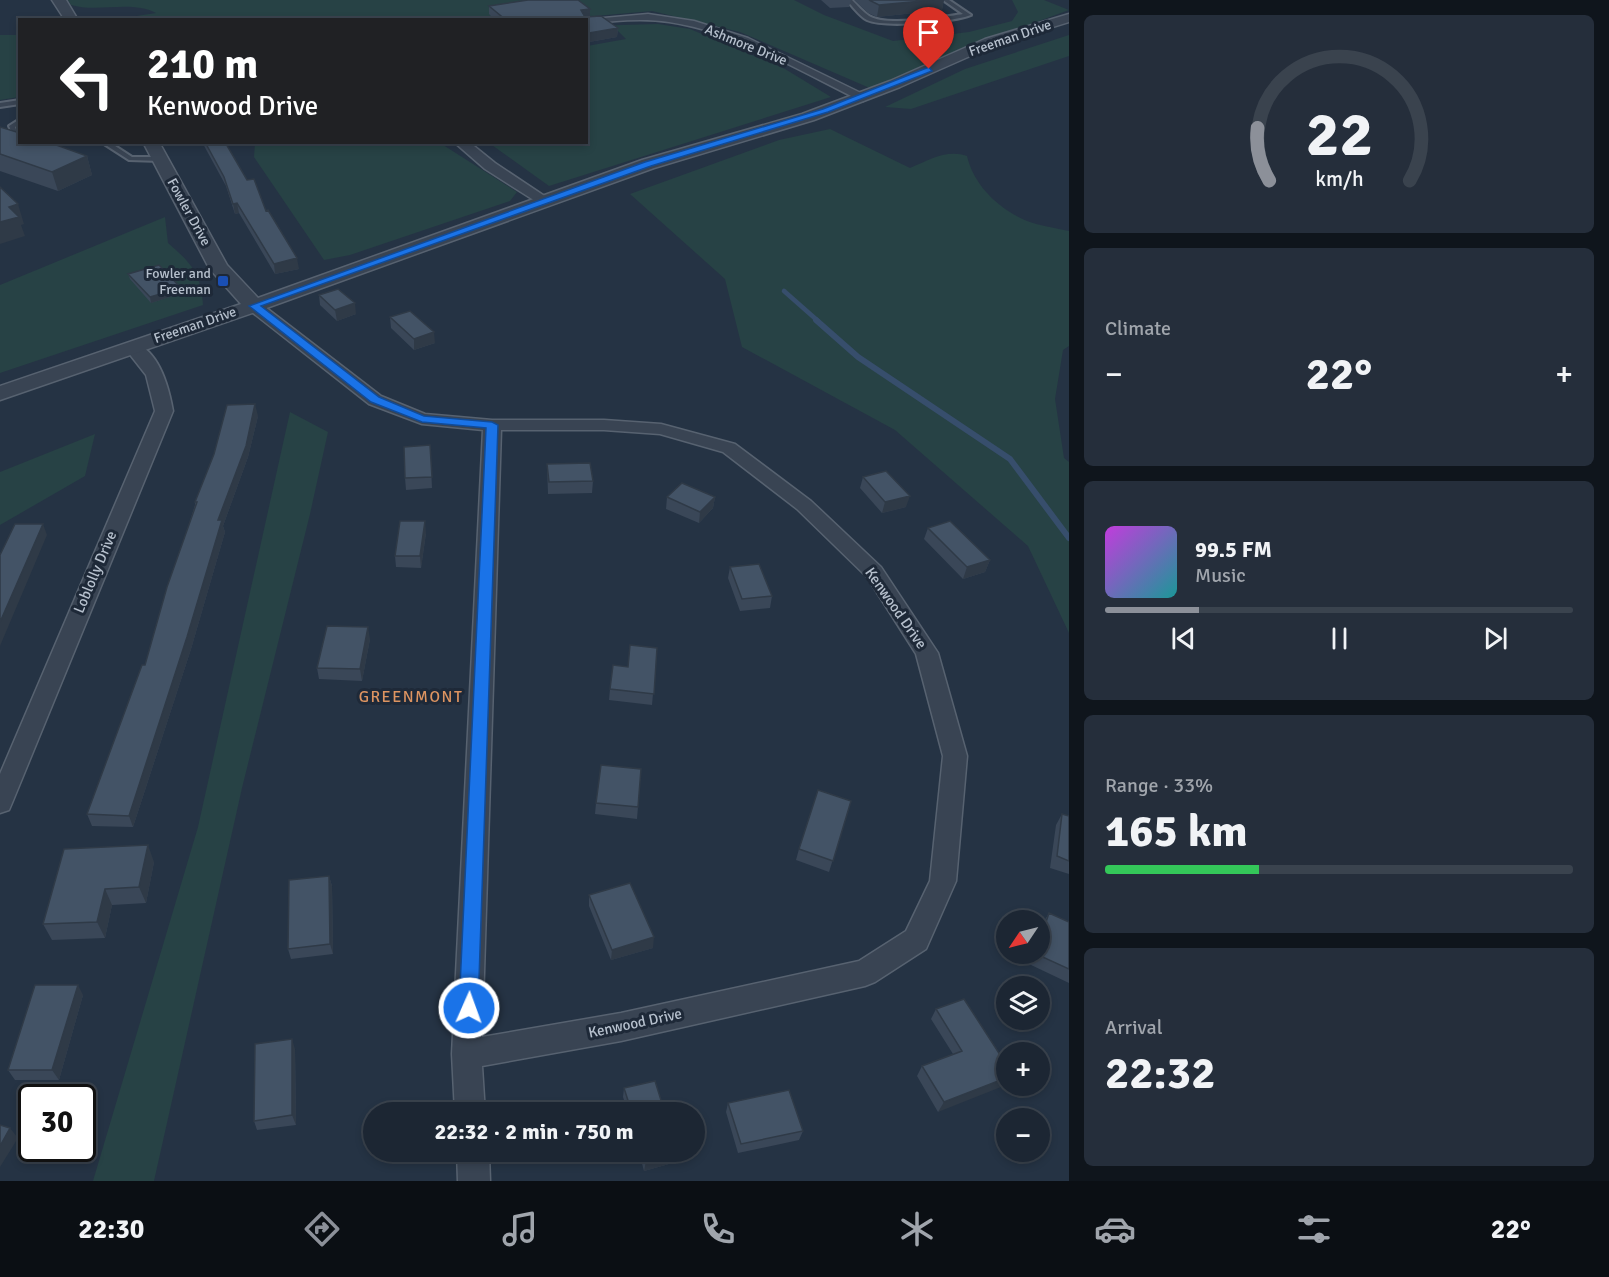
<!DOCTYPE html>
<html lang="en">
<head>
<meta charset="utf-8">
<style>
	:root { --surface:#1c2633; --page:#252e3b; --text:#f1f3f6; --muted:#a0a5ac; --line:#3a434e; --accent:#8c9099 }
	body { margin:0; font-family:Signika,sans-serif; background:var(--page); color:var(--text); height:100vh; display:flex; flex-direction:column; font-size:22px; white-space:nowrap }
	* { box-sizing:border-box; margin:0 }
	p { font-size:20px; color:var(--muted) }
	.icon { flex:none; width:33px; height:33px; fill:none; stroke:currentColor; stroke-width:2; stroke-linecap:round; stroke-linejoin:round }
	.map { position:relative; flex:1; overflow:hidden }
	.details { display:flex; flex-direction:column; gap:15px; padding:15px; background:#0f151c; width:540px }
	.details>* { flex:none }
	.banner { position:absolute; left:18px; top:18px; width:570px; height:126px; border-radius:0px; box-shadow:0 3px 9px #0003,0 0 0 2px var(--line); background:#202124; color:#fff; overflow:hidden }
	.needle { width:39px; rotate:235deg }
	.buttons { position:absolute; left:996px; top:910px; display:grid; gap:12px }
	.buttons a { display:grid; place-items:center; width:54px; height:54px; border-radius:50%; background:var(--surface); box-shadow:0 3px 9px #0003,0 0 0 2px var(--line); font-size:30px }
	.speed { position:absolute; left:18px; top:1084px; display:flex; gap:12px; font-size:30px; font-weight:700; text-align:center }
	.speed>* { display:grid; place-content:center; width:78px; height:78px; border-radius:50%; background:var(--surface); box-shadow:0 3px 9px #0003,0 0 0 2px var(--line); line-height:1 }
	.speed .limit { border:3px solid #111; border-radius:9px; background:#fff; color:#111 }
	.pin { position:absolute; display:grid; place-items:center; width:51px; height:51px; color:#fff; margin:-62px -26px; border-radius:50% 50% 50% 0; rotate:-45deg; box-shadow:0 0 6px #0007 }
	.pin .icon { rotate:45deg }
	.me { position:absolute; width:66px; margin:-33px; rotate:2deg; stroke-linejoin:round; filter:drop-shadow(0 0 4px #0008) }
	.turn { display:flex; align-items:center; gap:21px; height:126px; padding:0 30px; font-size:27px }
	.turn .icon { width:78px; height:78px; stroke-width:2.5 }
	.turn b { display:block; font-size:42px; line-height:51px }
	.big { font-size:45px; font-weight:700; line-height:1.1 }
	.details .widget { flex:1; display:flex; flex-direction:column; justify-content:center; gap:9px; min-width:0; padding:0 21px; border-radius:9px; background:var(--page) }
	.details .dial { align-items:center; gap:0 }
	.dial svg { height:156px; overflow:visible; fill:none; stroke:var(--line); stroke-width:7; stroke-linecap:round; text-anchor:middle }
	.dial text { fill:var(--text); stroke:none }
	.song { display:flex; align-items:center; gap:18px }
	.cover { width:72px; height:72px; border-radius:9px; background:linear-gradient(135deg,hsl(290 70% 55%),hsl(180 70% 35%)) }
	.played { height:6px; border-radius:3px; background:linear-gradient(90deg,var(--accent) 20%,var(--line) 20%) }
	.keys { display:flex; justify-content:space-around; direction:ltr }
	.heat { display:flex; justify-content:space-between; align-items:center; font-size:33px; direction:ltr }
	.charge { height:9px; border-radius:4px; background:linear-gradient(90deg,#34c759 33%,var(--line) 0) }
	.trip { position:absolute; left:363px; top:1102px; width:342px; height:60px; border-radius:30px; background:var(--surface); box-shadow:0 3px 9px #0003,0 0 0 2px var(--line); font-weight:700; line-height:60px; text-align:center }
	.menu { display:flex; height:96px; justify-content:space-around; align-items:center; background:#0b0f14; color:var(--muted) }
	.menu .icon { width:42px; height:42px }
	.menu .selected { color:var(--accent) }
	.menu b { font-size:27px; color:var(--text) }
	main { display:flex; flex:1; min-height:0 }
	.map>svg:first-child { display:block }
</style>
</head>
<body>
<main>
<div class="map">
<svg width="1069" height="1181" viewBox="0 0 1069 1181">
	<rect width="100%" height="100%" fill="#253344"/>
	<path fill="#274245" d="M68,0H794L824,15L893,41L969,32L1012,21L1018,12L1012,0H1044L1069,10L971,46L872,89L740,32L652,11L549,20H111L156,13C131,0 97,13 71,5Z
		M658,24L690,29L785,69L831,97L549,186L489,143L586,142L587,46L626,39L618,31L588,26Z
		M0,35H19V97L0,100Z
		M1069,35V56L911,109L885,107L965,69Z
		M830,129L910,168C929,160 947,149 967,156C974,186 999,209 1027,221C1040,226 1056,228 1069,231V346L1063,350L1055,399L1064,458L1069,462V633L1028,546L895,430L742,347L725,279L630,194L779,140Z
		M255,143H440L517,192L510,201L350,255L324,260L254,157Z
		M165,217L168,243C191,263 201,273 203,305L0,373V285Z
		M290,412L328,432L310,514L242,788L154,1181H93L198,827Z
		M95,434L85,476L0,525V472Z"/>
	<g fill="none" stroke-linecap="round" stroke-linejoin="round">
		<path stroke="#374e6c" stroke-width="4.5" d="M784,291L818,321"/>
		<path stroke="#374e6c" stroke-width="6" d="M816,320L858,357L1010,459L1069,538"/>
		<defs>
			<path id="service" d="M846,0H852C857,5 863,12 869,16C886,27 943,17 963,14L943,0H949L971,15C954,22 884,28 867,20C859,16 853,6 846,0Z
				M20,100V104L0,107V103Z
				M20,119V124L15,127L20,141L14,138L9,126Z
				M101,142H109L132,157H160L163,159L160,161L129,160Z"/>
			<path id="minor" d="M648,14L694,21L748,38L869,97L863,101L859,100C798,70 736,32 669,22C642,18 613,21 586,24V20H582Z
				M454,142H469L495,163L552,201L550,204H540L485,169Z
				M254,301L260,303L381,396L425,414L492,420H604L661,424L735,444L811,501L881,567L938,653L967,756L956,881L926,949L875,982L865,986L621,1041L482,1066L485,1113H455L452,1054L483,430L422,424L369,404L248,309L246,306L248,303ZM501,430H604L660,434L723,452L797,509L867,577L916,654L943,756L930,881L906,931L859,961L621,1013L482,1037Z
				M132,342C159,349 169,388 173,411L12,803L9,810L0,813V774L155,411L146,375L124,347Z
				M457,1152H489L490,1181H458Z"/>
			<path id="tertiary" d="M52,0H66L78,20H65Z
				M1069,14V22L995,45L900,87L814,120L654,168L261,310L0,400V386L241,304L209,268L143,142H159L227,265L258,298L642,160L802,114L890,81L985,39Z"/>
		</defs>
		<use href="#service" stroke="#576270" stroke-width="4"/>
		<use href="#minor" stroke="#576270" stroke-width="3"/>
		<use href="#tertiary" stroke="#576270" stroke-width="3"/>
		<use href="#service" fill="#394453" fill-rule="evenodd"/>
		<use href="#minor" fill="#394453" fill-rule="evenodd"/>
		<use href="#tertiary" fill="#394453" fill-rule="evenodd"/>
	</g>
	<path fill="#3a4758" d="M821,0H851L849,7L830,8Z
		M854,0H944L942,10L877,17L868,13Z
		M489,6L590,17L618,28L617,37L589,42L586,40V20H495L489,14Z
		M0,127L87,156L92,175L58,191L0,171Z
		M202,142H225L299,269L275,274L239,213L235,214L226,186Z
		M128,274L182,293L151,303L130,279Z
		M319,295L356,314L337,321L320,305Z
		M390,317L435,343L414,350L391,328Z
		M258,416L248,457L223,526L225,532L191,649L133,827L92,826L87,814L145,665L195,505V502Z
		M430,445L432,488L406,490L405,478Z
		M547,464L593,481L592,493L548,494Z
		M863,477L906,507L882,513L860,488Z
		M667,497H715L713,508L699,523L666,509Z
		M928,528L990,560L985,572L963,579L924,539Z
		M426,533L421,568L396,567L395,556Z
		M730,567L772,596L770,608L740,611L728,578Z
		M370,639L362,681L319,679L317,668Z
		M657,648L652,705L609,700L610,689L628,667Z
		M641,769L637,819L595,814L596,803Z
		M851,801L829,872L796,860L799,849Z
		M1062,814L1069,816V874L1050,868L1056,825Z
		M64,849L154,862L146,903L112,905L105,938L52,940L43,924Z
		M329,876L332,886L333,954L291,959L288,949Z
		M589,895L653,948L611,960L589,906Z
		M1049,913L1069,922V983L1029,964L1032,954H1040V933L1043,923Z
		M83,995L59,1080H15L8,1070Z
		M936,1009L1006,1064L938,1112L917,1076L922,1066L953,1054L931,1019Z
		M295,1049L296,1125L257,1130L254,1121Z
		M624,1088L665,1113H628L623,1097Z
		M728,1103L803,1131L799,1140L738,1153L726,1112Z
		M639,1152H678L676,1162L644,1171Z"/>
	<path fill="#2f3a47" d="M933,0H944L942,10L877,17L879,5Z
		M590,9V17L580,19L581,10Z
		M618,28L617,37L589,42V33Z
		M87,156L92,175L58,191L52,172Z
		M237,203L239,213L235,214L233,204Z
		M18,204L24,224L21,225L25,236L0,244V222L9,207Z
		M297,258L299,269L275,274L274,264Z
		M181,288L182,293L151,303L150,297Z
		M355,303L356,314L337,321L335,310Z
		M434,332L435,343L414,350V339Z
		M255,404L258,416L248,457L223,526L225,532L191,649L133,827L129,816L218,520Z
		M910,496L906,507L882,513L885,502Z
		M715,497L713,508L699,523L700,512Z
		M425,521L426,533L421,568L420,556Z
		M43,524L47,535L0,646V622Z
		M990,560L985,572L963,579L967,567Z
		M368,627L370,639L362,681L360,669Z
		M148,845L154,862L146,903L139,887Z
		M329,876L332,886L333,954L330,944Z
		M105,889L112,905L105,938L97,922Z
		M654,937L653,948L611,960L612,950Z
		M78,985L83,995L59,1080L52,1070Z
		M292,1039L295,1049L296,1125L292,1115Z
		M1006,1078V1085L938,1112L944,1102Z
		M10,1128L18,1138L0,1167V1146Z
		M678,1153L676,1162L644,1171L646,1161Z"/>
	<path fill="#435366" stroke="#2f3a47" stroke-width="1.5" d="M528,0H578L590,9L581,10L585,17L601,16L618,28L589,33L586,31V20H506L489,6Z
		M869,0H933L879,5Z
		M0,127L20,133V142H48L87,156L52,172L0,154Z
		M205,142H225L247,180L254,179L266,211L268,210L297,258L274,264L237,203L233,204L224,177Z
		M0,187L18,204L9,207L19,217L0,222Z
		M159,265L181,288L150,297L128,274Z
		M338,289L355,303L335,310L319,295Z
		M410,311L434,332L414,339L390,317Z
		M255,404L246,446L218,520H222L187,637L129,816L87,814L142,665H145L167,587L197,502H195L214,454L227,405Z
		M430,445L432,477L405,478L404,447Z
		M590,463L593,481L549,482L547,464Z
		M886,471L910,496L885,502L863,477Z
		M682,483L715,497L700,512L667,497Z
		M400,521H425L420,556H395Z
		M950,521L990,560L967,567L928,528Z
		M15,524H43L0,622V555Z
		M759,564L772,596L742,599L730,567Z
		M327,626L368,627L360,669L317,668Z
		M630,645L657,648L654,694L610,689L613,665L628,667Z
		M601,765L641,769L638,807L596,803Z
		M818,790L851,801L833,861L799,849Z
		M1062,814L1069,816V861L1057,856Z
		M148,845L139,887L105,889L97,922L43,924L64,849Z
		M329,876L330,944L288,949L289,880Z
		M630,883L654,937L612,950L589,895Z
		M1049,913L1069,922V969L1036,954H1040V940Z
		M35,985H78L52,1070H8Z
		M964,999L1006,1064V1078L944,1102L922,1066L962,1051L936,1009Z
		M292,1039V1115L254,1121L255,1044Z
		M655,1081L665,1113H632L624,1088Z
		M789,1090L803,1131L741,1144L728,1103Z
		M0,1125L10,1128L0,1146Z
		M643,1152H678V1153L646,1161Z"/>
	<path fill="#1a73e8" stroke="#114b97" stroke-width="1.5" d="M929,67L932,71L828,112L651,166L261,306L379,397L424,416L492,422L498,425L478,1008L475,1014L469,1017L462,1014L459,1008L486,428L422,422L371,402L249,306L645,162L823,109Z"/>
	<rect fill="#1a4fb4" stroke="#1e2938" stroke-width="2" x="217" y="275" width="12" height="12" rx="3"/>
	<g text-anchor="middle" dominant-baseline="central" stroke-width="6" stroke-linejoin="round" paint-order="stroke">
		<g font-size="14" fill="#b6c0cd" stroke="#1e2938">
			<text transform="translate(1010 38) rotate(-19)">Freeman Drive</text>
			<text transform="translate(746 45) rotate(22)">Ashmore Drive</text>
			<text transform="translate(189 212) rotate(61)">Fowler Drive</text>
			<text transform="translate(195 325) rotate(-19)">Freeman Drive</text>
		</g>
		<g font-size="14" fill="#b6c0cd" stroke="#1e2938" text-anchor="end">
			<text x="211" y="273">Fowler and<tspan x="211" dy="16">Freeman</tspan></text>
		</g>
		<g font-size="15" fill="#b6c0cd" stroke="#1e2938">
			<text transform="translate(95 572) rotate(-67)">Loblolly Drive</text>
			<text transform="translate(896 608) rotate(55)">Kenwood Drive</text>
			<text transform="translate(635 1023) rotate(-12)">Kenwood Drive</text>
		</g>
		<g font-size="16" letter-spacing="1.5" fill="#dd9461" stroke="#1e2938">
			<text x="411" y="697">GREENMONT</text>
		</g>
	</g>
</svg>
<div class="buttons">
<a><svg class="needle" viewBox="-14 -14 28 28"><path d="M0-13l5 13h-10z" fill="#e53935"/><path d="M0 13l5-13h-10z" fill="#a0a5ac"/></svg></a>
<a><svg class="icon" aria-label="layers" viewBox="0 0 24 24"><path d="M12 4l9 5-9 5-9-5zM3 14l9 5 9-5"/></svg></a>
<a>+</a>
<a>−</a>
</div>
<div class="speed"><div class="limit">30</div></div>
<div class="pin" style="left:929px;top:69px;background:#d93025"><svg class="icon" aria-label="arrive" viewBox="0 0 24 24"><path d="M6 21V4h12l-3 4 3 4H6"/></svg></div>
<svg class="me" style="left:469px;top:1008px" viewBox="-20 -20 40 40"><circle r="17" fill="#1a73e8" stroke="#fff" stroke-width="3"/><path d="M0-11L8 9 0 5-8 9z" fill="#fff"/></svg>
<div class="trip">22:32 · 2 min · 750 m</div>
<div class="banner">
<div class="turn"><svg class="icon" aria-label="left" viewBox="0 0 24 24"><path d="M17 20v-9H6M10 6l-5 5 5 5"/></svg><div><b>210 m</b>Kenwood Drive</div></div>
</div>
</div>
<section class="details">
<div class="widget dial"><svg viewBox="0 0 100 80">
<path d="M14 69A42 42 0 1 1 86 69"/>
<path d="M14 69A42 42 0 0 1 8 42" stroke="#8c9099"/>
<text x="50" y="56" font-size="32" font-weight="700">22</text>
<text x="50" y="72" font-size="11">km/h</text>
</svg></div>
<div class="widget"><p>Climate</p>
<div class="heat"><a>−</a><b class="big">22°</b><a>+</a></div>
</div>
<div class="widget">
<div class="song"><i class="cover"></i><div><b>99.5 FM</b><p>Music</p></div></div>
<div class="played"></div>
<div class="keys"><svg class="icon" aria-label="previous" viewBox="0 0 24 24"><path d="M18 5L8 12l10 7zM5 5v14"/></svg><svg class="icon" aria-label="pause" viewBox="0 0 24 24"><path d="M8 5v14M16 5v14"/></svg><svg class="icon" aria-label="next" viewBox="0 0 24 24"><path d="M6 5l10 7-10 7zM19 5v14"/></svg></div>
</div>
<div class="widget"><p>Range · 33%</p><b class="big">165 km</b><div class="charge"></div></div>
<div class="widget"><p>Arrival</p><b class="big">22:32</b></div>
</section>
</main>
<nav class="menu">
<b>22:30</b>
<svg class="icon selected" aria-label="directions" viewBox="0 0 24 24"><path d="M12 3l9 9-9 9-9-9zM9 14v-3h6M13 9l2 2-2 2"/></svg>
<svg class="icon" aria-label="music" viewBox="0 0 24 24"><path d="M9 18V5l10-2v13"/><circle cx="6" cy="18" r="3"/><circle cx="16" cy="16" r="3"/></svg>
<svg class="icon" aria-label="phone" viewBox="0 0 24 24"><path d="M5 4h4l2 5-3 2q2 4 5 5l2-3 5 2v4C11 20 4 13 5 4z"/></svg>
<svg class="icon" aria-label="climate" viewBox="0 0 24 24"><path d="M12 3v18M4 7l16 10M4 17L20 7"/></svg>
<svg class="icon" aria-label="car" viewBox="0 0 24 24"><path d="M5 17H2v-5l4-1 3-4h7l3 4 3 1v5h-3M9 17h6M6 11h13"/><circle cx="7" cy="17" r="2"/><circle cx="17" cy="17" r="2"/></svg>
<svg class="icon" aria-label="filters" viewBox="0 0 24 24"><path d="M4 7h16M4 17h16"/><circle cx="9" cy="7" r="2"/><circle cx="15" cy="17" r="2"/></svg>
<b>22°</b>
</nav>
</body>
</html>
